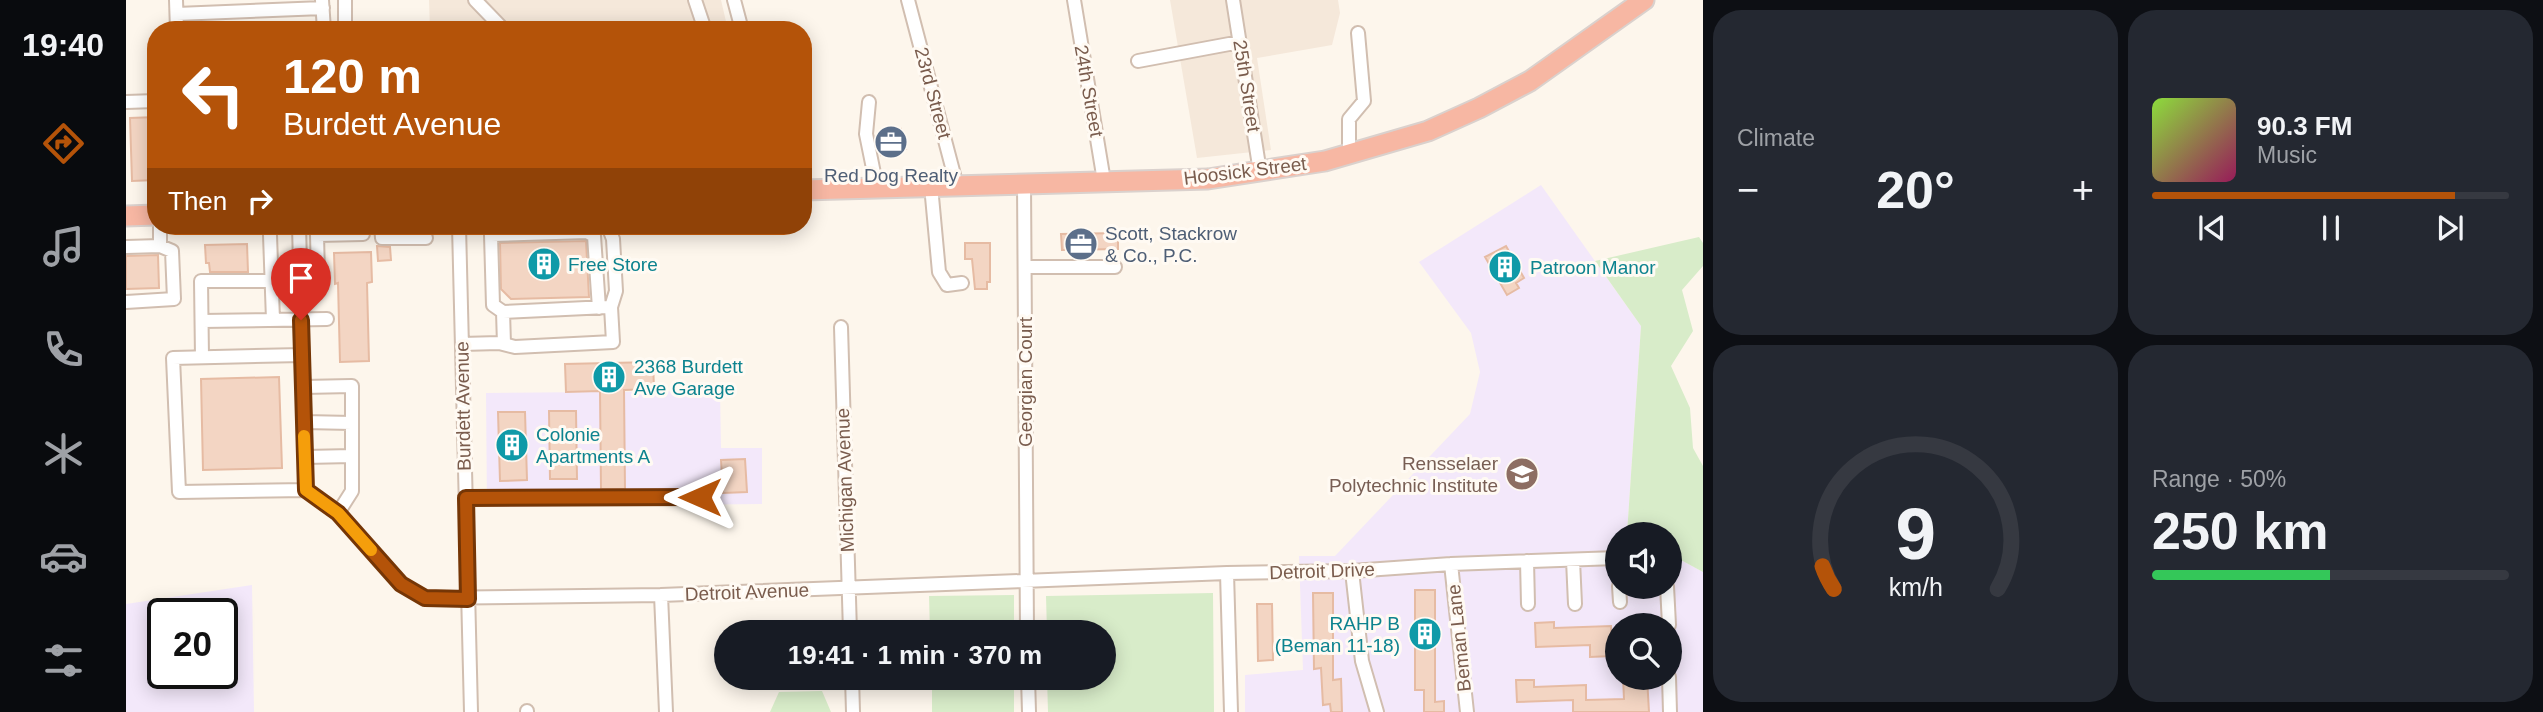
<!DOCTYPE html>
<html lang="en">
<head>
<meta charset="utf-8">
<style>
	:root { --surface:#171b24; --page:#242831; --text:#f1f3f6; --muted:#9ea1a6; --line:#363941; --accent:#b45309 }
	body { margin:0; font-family:Arial,sans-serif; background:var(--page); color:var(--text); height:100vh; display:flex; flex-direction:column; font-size:26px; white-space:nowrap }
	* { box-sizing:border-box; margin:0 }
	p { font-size:23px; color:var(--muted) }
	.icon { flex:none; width:38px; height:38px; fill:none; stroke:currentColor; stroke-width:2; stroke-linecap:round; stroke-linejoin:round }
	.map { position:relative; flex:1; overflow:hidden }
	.side { display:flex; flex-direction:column; gap:10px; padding:10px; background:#0d0f14; width:840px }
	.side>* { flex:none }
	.guide { position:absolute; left:21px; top:21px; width:665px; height:214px; border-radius:28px; box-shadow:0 4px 18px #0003; background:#b45309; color:#fff; overflow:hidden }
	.controls { position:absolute; left:1479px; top:522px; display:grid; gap:14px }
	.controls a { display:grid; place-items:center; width:77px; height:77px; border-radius:50%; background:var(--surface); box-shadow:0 4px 18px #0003; font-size:35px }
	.speed { position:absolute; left:21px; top:598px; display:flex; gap:14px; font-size:35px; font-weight:700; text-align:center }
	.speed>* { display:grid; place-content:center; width:91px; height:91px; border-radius:50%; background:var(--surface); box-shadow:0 4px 18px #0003; line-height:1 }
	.speed .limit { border:4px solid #111; border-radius:10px; background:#fff; color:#111 }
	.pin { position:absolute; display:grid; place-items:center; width:60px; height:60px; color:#fff; margin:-72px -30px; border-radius:50% 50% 50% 0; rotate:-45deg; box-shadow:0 0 7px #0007 }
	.pin .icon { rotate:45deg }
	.me { position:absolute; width:77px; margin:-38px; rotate:270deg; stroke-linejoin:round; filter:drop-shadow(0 0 5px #0008) }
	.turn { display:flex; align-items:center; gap:24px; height:147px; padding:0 21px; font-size:32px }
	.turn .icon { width:91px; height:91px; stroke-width:2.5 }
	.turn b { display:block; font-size:49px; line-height:60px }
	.then { display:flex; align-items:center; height:66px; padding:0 21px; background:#0003; gap:14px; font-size:26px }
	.big { font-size:52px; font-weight:800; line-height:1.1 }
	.side .widget { flex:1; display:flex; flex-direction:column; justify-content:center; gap:10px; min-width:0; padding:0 24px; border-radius:28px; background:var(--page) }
	.side .dial { align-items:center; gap:0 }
	.dial svg { height:182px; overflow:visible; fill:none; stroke:var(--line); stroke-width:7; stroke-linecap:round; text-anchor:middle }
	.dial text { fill:var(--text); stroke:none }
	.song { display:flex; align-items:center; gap:21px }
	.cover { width:84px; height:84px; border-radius:10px; background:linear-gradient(135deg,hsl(90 70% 55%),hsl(330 70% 35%)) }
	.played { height:7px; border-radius:4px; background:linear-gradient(90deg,var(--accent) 85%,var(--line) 85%) }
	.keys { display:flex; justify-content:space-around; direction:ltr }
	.heat { display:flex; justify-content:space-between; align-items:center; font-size:38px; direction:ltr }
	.charge { height:10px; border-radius:5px; background:linear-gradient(90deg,#34c759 50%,var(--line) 0) }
	.side .tiles { flex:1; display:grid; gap:10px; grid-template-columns:repeat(2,1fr) }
	.trip { position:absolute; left:588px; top:620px; width:402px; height:70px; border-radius:35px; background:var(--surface); box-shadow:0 4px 18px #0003; font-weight:800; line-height:70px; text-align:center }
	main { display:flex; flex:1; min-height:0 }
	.tabs { display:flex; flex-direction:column; width:126px; justify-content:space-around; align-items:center; background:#090b0e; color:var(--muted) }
	.tabs .icon { width:49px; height:49px }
	.tabs .selected { color:var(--accent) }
	.tabs b { font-size:32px; color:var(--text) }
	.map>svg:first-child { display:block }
</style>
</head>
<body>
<main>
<nav class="tabs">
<b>19:40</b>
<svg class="icon selected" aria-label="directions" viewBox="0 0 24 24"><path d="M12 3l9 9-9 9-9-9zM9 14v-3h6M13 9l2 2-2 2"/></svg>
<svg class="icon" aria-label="music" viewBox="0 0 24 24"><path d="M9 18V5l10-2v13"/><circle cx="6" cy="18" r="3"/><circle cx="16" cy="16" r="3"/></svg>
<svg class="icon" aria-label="phone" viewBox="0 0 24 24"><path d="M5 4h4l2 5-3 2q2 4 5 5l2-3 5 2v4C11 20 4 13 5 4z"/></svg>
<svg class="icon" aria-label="climate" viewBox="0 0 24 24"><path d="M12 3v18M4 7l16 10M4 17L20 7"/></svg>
<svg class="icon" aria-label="car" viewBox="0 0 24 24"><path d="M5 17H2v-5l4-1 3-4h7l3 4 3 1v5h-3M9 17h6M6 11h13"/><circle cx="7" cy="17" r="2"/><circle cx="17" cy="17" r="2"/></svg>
<svg class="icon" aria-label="filters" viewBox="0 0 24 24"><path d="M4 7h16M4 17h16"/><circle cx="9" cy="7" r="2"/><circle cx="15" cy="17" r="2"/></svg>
</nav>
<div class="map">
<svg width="1577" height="712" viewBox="0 0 1577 712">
	<rect width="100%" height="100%" fill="#fdf6ec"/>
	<path fill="#f5e8da" d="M303,0H595L602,30H304Z
		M1044,0H1212L1214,13L1206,45L1131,58L1145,150L1071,158Z"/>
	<path fill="#f3e8fa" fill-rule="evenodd" d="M1415,185L1515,326L1501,534H1491V586H1544V554L1577,572V712H1119V675L1177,670L1173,556H1209L1344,414L1354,372L1345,333L1293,262ZM1491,625H1544V677H1491Z
		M594,391L595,448H636V504L361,507L360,393Z
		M126,585L128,712H0V604ZM37,614H96V674H37Z"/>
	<path fill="#d8ecc9" d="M1573,237L1577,243V266L1556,290L1567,331L1545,366L1564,408L1567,448L1577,466V572L1544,554V534H1501L1515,326L1469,261Z
		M1087,593L1088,712H922L921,677H978V632H921L920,596Z
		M888,595V632H804L803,596Z
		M806,677H888V712H806Z
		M696,691L705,712H644L653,692Z"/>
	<path fill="#f3d5c3" stroke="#e6bba3" stroke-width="2" d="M30,117V180L6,181L4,118Z
		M775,129L780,149L755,155L750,136Z
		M992,233V249L936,250L935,234Z
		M460,241L463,297L385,299L375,289L374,243Z
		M839,243H864V282H861V289H849L846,259H839Z
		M121,244L122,272H84L83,263H80L79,245Z
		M251,246L264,247L265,260L252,261Z
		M1380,246L1398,278L1390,283L1393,288L1381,295L1359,257Z
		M245,252L246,282L241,283L243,361L214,362L212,283L209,284L208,253Z
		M32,255L33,288L0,289V256Z
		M527,362L528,389L498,390L499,489H475L474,391L440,392L439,364Z
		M153,377L156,468L77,470L75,379Z
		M423,411H450L451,479H424Z
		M372,412H399L401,480L374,481Z
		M619,459L621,492L597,493L595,460Z
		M1289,590H1309V702L1318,701V712H1298V690H1289Z
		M1187,593H1207V680L1215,679L1216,712H1205L1204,704L1197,705L1195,668L1188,669Z
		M1131,604H1146L1147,660L1132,661Z
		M1428,622V628L1485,626L1486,656L1464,657V645L1410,647L1409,623Z
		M1497,677H1521L1523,712H1447V700L1391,702L1390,680H1408V687L1460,685V700L1498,699Z"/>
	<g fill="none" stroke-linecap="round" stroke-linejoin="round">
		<defs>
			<path id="minor" d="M50,0L51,30
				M196,0L198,30
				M219,0V30
				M349,0L378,30
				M569,0L579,30
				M608,0L616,30
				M782,0L831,186
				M948,0L978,181
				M1107,0L1134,172
				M51,14L197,8
				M1012,61L1114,42
				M0,102L30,101
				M743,102L740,134L751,188
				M1223,156V119L1238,101L1232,33
				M898,184L901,632
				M805,186L813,272L821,285L836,283
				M173,226L180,490L212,513L275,584L299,598L535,595L1101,573L1226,571L1325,564L1491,558
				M255,226L256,238H300
				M333,226L345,712
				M144,235L147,320
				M0,247L34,246
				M899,267H989
				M192,274L191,235L237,234
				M0,302L48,299L46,251L34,246V226
				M377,312L367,305L365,235L461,232L468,236L473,308
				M76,321L201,319
				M715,327L724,632
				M336,344L373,343L389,347L487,342L485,307L490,291L487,239L482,226
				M378,344L377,312L481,307
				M176,355L47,358L53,492L180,490
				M76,357L75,281H146
				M177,387L226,386V491L212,513
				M178,422L226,423
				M179,457L226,456
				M340,498L574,497
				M1447,560L1449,604
				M1401,561L1402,604
				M1325,564L1341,712
				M1226,571L1236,661L1251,712
				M1101,573L1105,712
				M1493,586L1494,602
				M1541,586L1543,625
				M535,595L540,712
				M726,677L727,712
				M902,677L903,712
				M1543,677L1544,712
				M401,711V712"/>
			<path id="highway" d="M677,190L1082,179L1199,161L1302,131L1353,108L1404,81L1518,0
				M0,216L30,215"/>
		</defs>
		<use href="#minor" stroke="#d1beb0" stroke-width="16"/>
		<use href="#highway" stroke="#dad1cd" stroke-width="23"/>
		<use href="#minor" stroke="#fff" stroke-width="12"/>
		<use href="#highway" stroke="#f7b7a3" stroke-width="19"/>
	</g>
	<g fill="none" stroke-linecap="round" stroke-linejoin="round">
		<defs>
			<path id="route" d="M175,320L180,490L212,513L275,584L299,598L342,599L340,498L574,497"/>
		</defs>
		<use href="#route" stroke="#753606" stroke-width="18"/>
		<use href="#route" stroke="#b45309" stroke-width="12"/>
		<path stroke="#f59e0b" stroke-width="12" d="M178,436L180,490L212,513L245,550"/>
	</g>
	<defs>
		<symbol id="office-disc" viewBox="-11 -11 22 22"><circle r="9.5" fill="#5c6f8a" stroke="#fffaf3"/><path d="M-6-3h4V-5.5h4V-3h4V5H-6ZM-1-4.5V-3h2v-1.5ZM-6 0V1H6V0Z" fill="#fff"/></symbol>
		<symbol id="building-disc" viewBox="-11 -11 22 22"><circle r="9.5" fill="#0f9aa8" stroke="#fffaf3"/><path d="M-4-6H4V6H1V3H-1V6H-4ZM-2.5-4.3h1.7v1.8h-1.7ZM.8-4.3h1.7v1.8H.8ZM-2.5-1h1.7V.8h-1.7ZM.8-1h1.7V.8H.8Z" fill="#fff"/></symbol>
		<symbol id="university-disc" viewBox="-11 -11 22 22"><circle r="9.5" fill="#8d6e63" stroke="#fffaf3"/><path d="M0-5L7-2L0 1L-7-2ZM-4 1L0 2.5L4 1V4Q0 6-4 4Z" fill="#fff"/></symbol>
	</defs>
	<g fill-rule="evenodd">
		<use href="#office-disc" x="746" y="123" width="38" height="38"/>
		<use href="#office-disc" x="936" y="225" width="38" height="38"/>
		<use href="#building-disc" x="399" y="245" width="38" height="38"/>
		<use href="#building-disc" x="1360" y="248" width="38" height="38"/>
		<use href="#building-disc" x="464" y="358" width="38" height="38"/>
		<use href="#building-disc" x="367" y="426" width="38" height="38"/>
		<use href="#university-disc" x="1377" y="455" width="38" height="38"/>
		<use href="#building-disc" x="1280" y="615" width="38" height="38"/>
	</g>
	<g text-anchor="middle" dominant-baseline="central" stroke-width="6" stroke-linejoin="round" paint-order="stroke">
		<g font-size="19" fill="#7a5c4d" stroke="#fffaf3">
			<text transform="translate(1121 86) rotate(81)">25th Street</text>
			<text transform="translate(963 91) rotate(80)">24th Street</text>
			<text transform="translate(807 93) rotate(75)">23rd Street</text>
			<text transform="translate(1119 171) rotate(-7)">Hoosick Street</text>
			<text transform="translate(899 382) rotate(-90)">Georgian Court</text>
			<text transform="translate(337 406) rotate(-91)">Burdett Avenue</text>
			<text transform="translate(719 480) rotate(-92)">Michigan Avenue</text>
			<text transform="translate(1196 571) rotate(-2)">Detroit Drive</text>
			<text transform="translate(621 592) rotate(-2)">Detroit Avenue</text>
			<text transform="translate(1333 638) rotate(-96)">Beman Lane</text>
		</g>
		<g font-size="19" fill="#4e5e75" stroke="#fffaf3">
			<text x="765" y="175">Red Dog Realty</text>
			<text x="979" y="233" text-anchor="start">Scott, Stackrow<tspan x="979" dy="22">&amp; Co., P.C.</tspan></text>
		</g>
		<g font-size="19" fill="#0d838f" stroke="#fffaf3" text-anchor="start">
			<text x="442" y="264">Free Store</text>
			<text x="1404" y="267">Patroon Manor</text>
			<text x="508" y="366">2368 Burdett<tspan x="508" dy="22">Ave Garage</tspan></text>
			<text x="410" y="434">Colonie<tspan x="410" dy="22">Apartments A</tspan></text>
			<text x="1274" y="623" text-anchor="end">RAHP B<tspan x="1274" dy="22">(Beman 11-18)</tspan></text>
		</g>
		<g font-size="19" fill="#785e54" stroke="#fffaf3" text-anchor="end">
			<text x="1372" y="463">Rensselaer<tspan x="1372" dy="22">Polytechnic Institute</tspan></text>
		</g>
	</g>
</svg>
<div class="controls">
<a><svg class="icon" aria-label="sound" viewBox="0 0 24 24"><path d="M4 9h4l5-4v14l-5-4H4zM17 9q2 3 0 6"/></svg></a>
<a><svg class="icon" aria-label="search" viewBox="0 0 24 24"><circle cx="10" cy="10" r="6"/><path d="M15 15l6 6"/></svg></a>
</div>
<div class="speed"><div class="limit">20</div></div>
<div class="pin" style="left:175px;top:320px;background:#d93025"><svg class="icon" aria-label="arrive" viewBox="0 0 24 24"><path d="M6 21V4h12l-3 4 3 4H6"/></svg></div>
<svg class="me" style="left:574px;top:497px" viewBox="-20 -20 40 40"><path d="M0-17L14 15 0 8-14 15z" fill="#b45309" stroke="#fff" stroke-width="4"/></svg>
<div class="trip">19:41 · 1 min · 370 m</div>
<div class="guide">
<div class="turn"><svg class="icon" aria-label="left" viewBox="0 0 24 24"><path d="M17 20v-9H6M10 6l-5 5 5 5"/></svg><div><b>120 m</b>Burdett Avenue</div></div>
<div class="then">Then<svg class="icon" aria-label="right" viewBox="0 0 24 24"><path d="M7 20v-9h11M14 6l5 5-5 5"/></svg></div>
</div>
</div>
<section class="side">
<div class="tiles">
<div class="widget"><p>Climate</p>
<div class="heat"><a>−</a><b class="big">20°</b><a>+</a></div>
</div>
<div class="widget">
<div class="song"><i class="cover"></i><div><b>90.3 FM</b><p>Music</p></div></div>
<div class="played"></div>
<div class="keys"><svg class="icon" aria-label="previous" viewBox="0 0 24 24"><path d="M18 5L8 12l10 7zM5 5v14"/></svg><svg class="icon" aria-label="pause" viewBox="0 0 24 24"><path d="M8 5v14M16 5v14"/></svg><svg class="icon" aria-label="next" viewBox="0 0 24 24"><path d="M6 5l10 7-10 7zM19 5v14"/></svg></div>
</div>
<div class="widget dial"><svg viewBox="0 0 100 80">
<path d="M14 69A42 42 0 1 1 86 69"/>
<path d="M14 69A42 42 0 0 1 9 59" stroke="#b45309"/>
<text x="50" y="56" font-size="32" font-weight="700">9</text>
<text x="50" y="72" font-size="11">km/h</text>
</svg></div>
<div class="widget"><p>Range · 50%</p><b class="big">250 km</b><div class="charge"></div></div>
</div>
</section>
</main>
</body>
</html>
